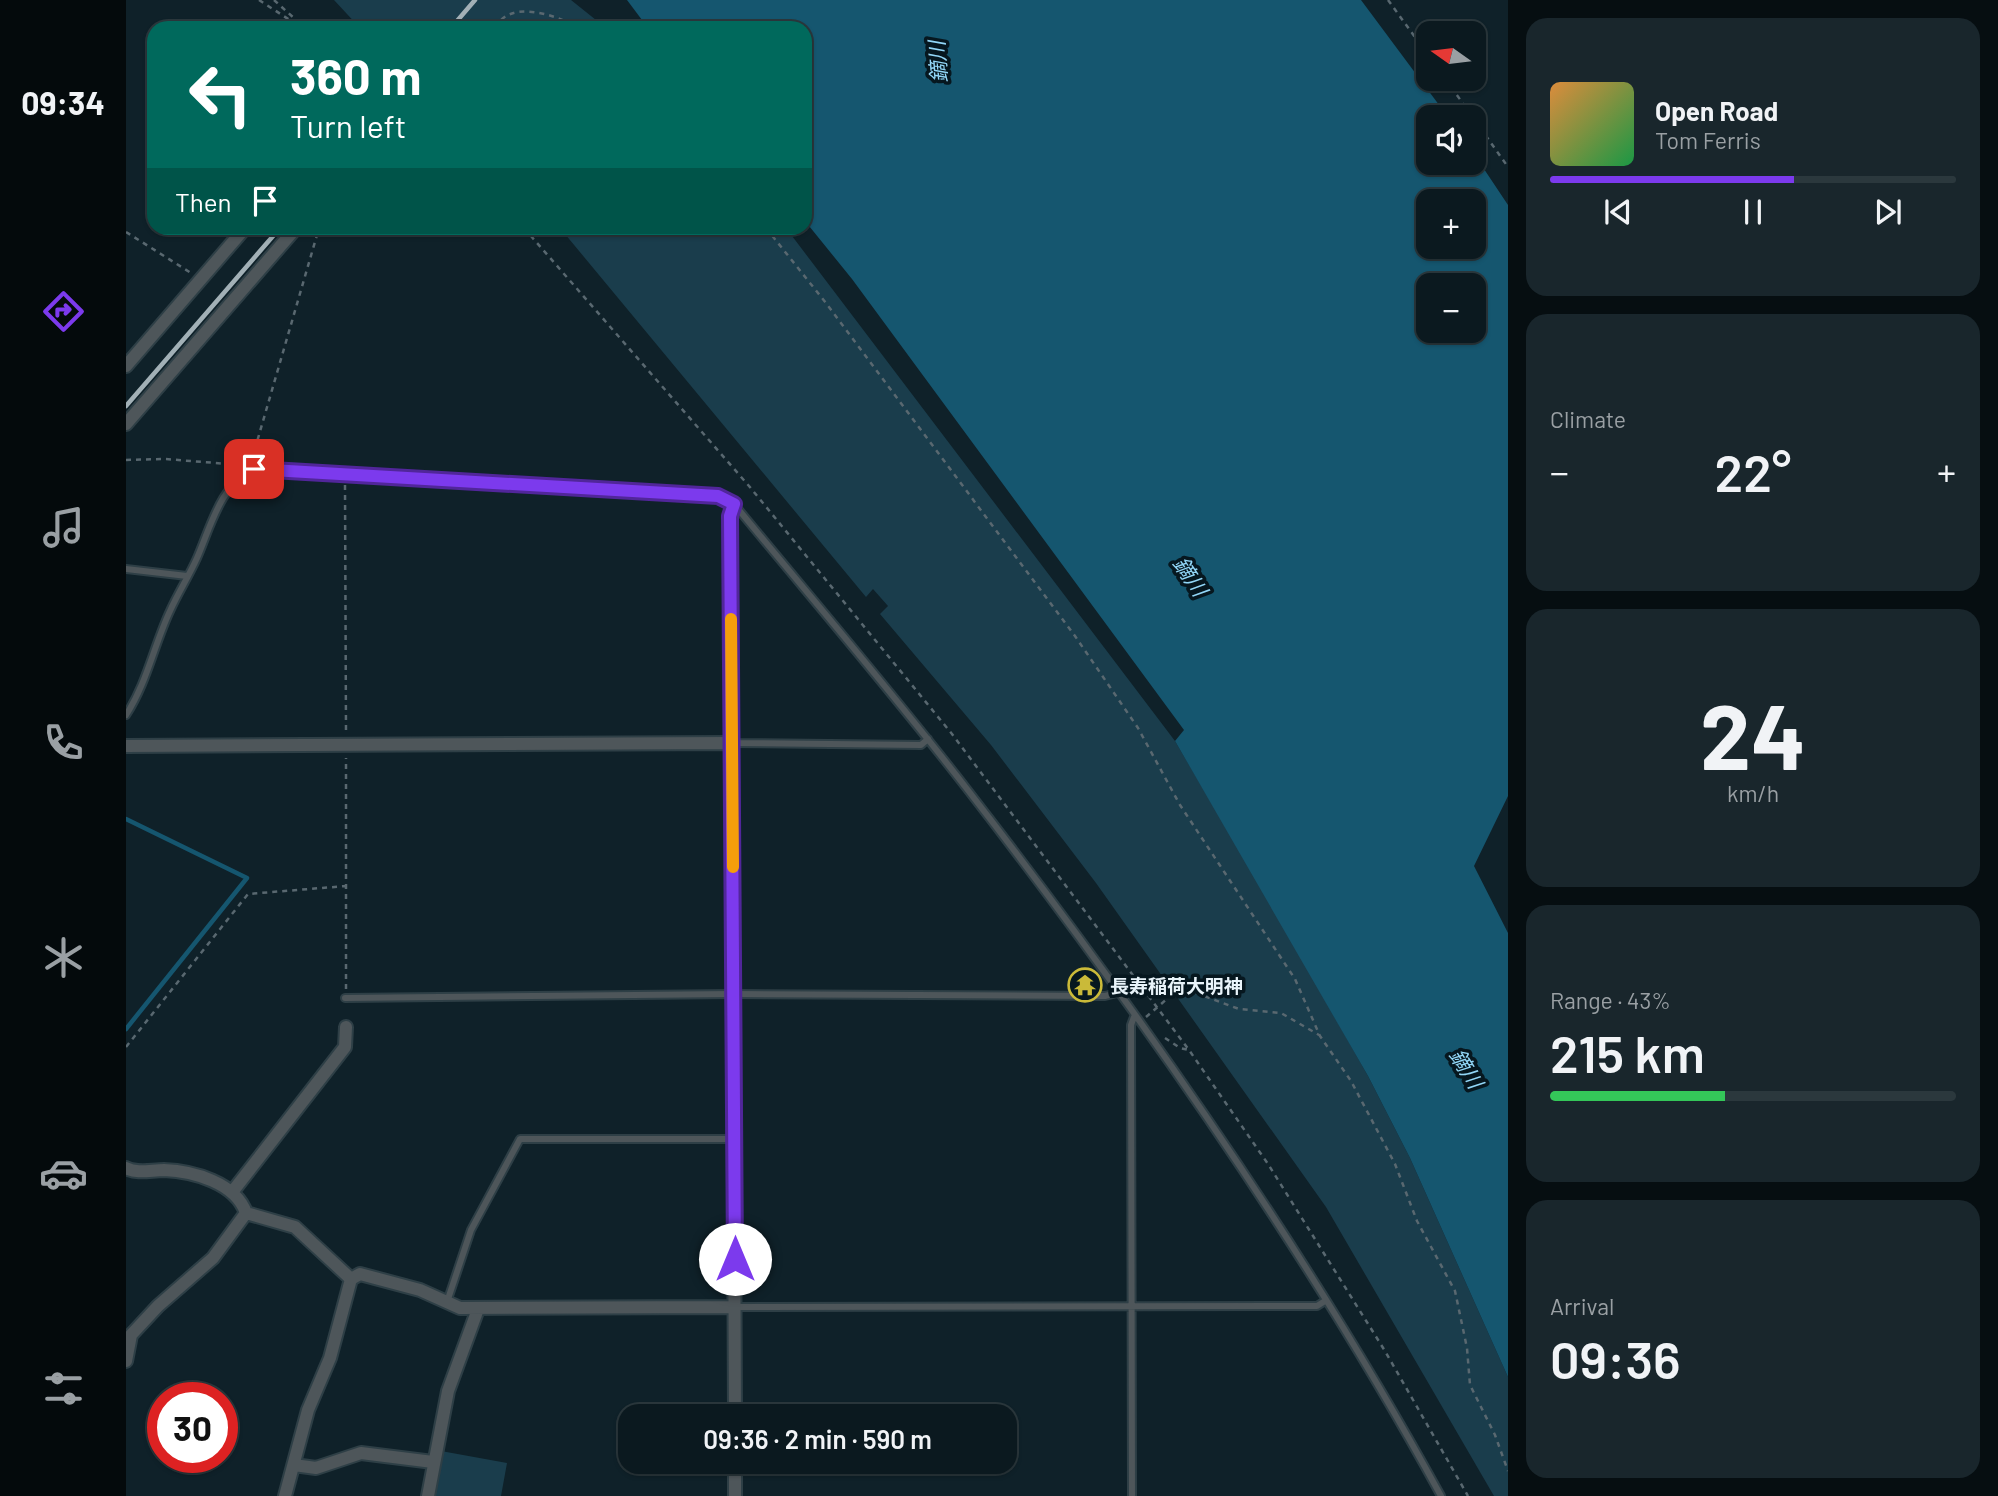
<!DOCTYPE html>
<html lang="en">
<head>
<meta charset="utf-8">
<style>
	:root { --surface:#0b191f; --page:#19262c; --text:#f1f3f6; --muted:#9aa0a4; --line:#2b383d; --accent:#7c3aed }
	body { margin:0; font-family:Barlow,"Noto Sans JP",sans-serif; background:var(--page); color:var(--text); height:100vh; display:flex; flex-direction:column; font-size:26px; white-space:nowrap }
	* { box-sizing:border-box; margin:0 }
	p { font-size:23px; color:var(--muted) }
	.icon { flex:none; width:38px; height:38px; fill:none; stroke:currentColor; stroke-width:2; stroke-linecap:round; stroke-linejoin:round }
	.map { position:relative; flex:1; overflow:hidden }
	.sheet { display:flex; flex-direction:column; gap:18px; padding:18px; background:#060e11; width:490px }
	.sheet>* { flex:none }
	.banner { position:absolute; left:21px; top:21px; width:665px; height:214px; border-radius:21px; box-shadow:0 2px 5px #0004,0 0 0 2px var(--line); background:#00695c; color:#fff; overflow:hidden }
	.needle { width:46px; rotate:284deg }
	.tools { position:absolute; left:1290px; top:21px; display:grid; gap:14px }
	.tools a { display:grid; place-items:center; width:70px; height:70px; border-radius:14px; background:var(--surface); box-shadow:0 2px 5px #0004,0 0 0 2px var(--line); font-size:35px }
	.speed { position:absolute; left:21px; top:1382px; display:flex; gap:14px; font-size:35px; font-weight:700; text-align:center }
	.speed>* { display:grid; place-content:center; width:91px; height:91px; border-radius:50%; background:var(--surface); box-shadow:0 2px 5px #0004,0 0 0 2px var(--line); line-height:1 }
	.speed .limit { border:10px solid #d22; background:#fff; color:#111 }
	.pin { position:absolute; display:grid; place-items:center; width:60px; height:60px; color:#fff; margin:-30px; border-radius:14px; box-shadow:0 4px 10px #0006 }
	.me { position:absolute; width:77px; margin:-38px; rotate:0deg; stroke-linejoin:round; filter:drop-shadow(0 0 5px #0008) }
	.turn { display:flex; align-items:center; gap:24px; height:147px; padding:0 28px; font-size:32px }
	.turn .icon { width:91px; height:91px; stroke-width:2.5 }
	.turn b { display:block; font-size:49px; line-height:60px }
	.then { display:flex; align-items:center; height:66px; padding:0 28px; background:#0003; gap:14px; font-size:26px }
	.big { font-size:52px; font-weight:600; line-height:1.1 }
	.sheet .tile { flex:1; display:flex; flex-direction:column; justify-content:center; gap:10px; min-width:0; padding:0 24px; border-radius:21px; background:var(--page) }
	.sheet .dial { align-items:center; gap:0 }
	.dial b { font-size:91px; line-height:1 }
	.song { display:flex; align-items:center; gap:21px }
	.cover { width:84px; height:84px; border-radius:10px; background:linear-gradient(135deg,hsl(30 70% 55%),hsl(140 70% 35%)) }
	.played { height:7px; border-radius:4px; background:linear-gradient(90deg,var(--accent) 60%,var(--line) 60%) }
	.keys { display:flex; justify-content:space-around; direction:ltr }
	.heat { display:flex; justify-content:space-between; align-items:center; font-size:38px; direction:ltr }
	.charge { height:10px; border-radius:5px; background:linear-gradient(90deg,#34c759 43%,var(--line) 0) }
	.trip { position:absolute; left:492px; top:1404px; width:399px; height:70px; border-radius:21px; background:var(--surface); box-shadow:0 2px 5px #0004,0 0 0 2px var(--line); font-weight:600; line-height:70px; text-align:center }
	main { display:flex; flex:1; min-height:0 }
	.dock { display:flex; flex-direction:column; width:126px; justify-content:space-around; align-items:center; background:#040a0c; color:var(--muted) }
	.dock .icon { width:49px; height:49px }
	.dock .selected { color:var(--accent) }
	.dock b { font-size:32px; color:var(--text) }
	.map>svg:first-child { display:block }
</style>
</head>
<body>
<main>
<nav class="dock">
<b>09:34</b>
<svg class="icon selected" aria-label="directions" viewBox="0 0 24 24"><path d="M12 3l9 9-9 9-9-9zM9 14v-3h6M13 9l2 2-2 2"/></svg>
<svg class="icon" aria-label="music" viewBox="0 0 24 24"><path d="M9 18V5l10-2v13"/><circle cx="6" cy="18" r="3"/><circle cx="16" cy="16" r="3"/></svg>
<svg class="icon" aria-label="phone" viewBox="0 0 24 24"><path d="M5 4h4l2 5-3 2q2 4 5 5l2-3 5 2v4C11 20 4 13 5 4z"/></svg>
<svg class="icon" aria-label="climate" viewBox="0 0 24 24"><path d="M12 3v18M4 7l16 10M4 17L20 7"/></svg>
<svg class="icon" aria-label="car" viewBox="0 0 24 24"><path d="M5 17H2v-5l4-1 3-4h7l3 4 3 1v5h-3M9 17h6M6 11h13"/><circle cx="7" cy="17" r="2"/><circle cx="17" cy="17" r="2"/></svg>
<svg class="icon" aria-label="filters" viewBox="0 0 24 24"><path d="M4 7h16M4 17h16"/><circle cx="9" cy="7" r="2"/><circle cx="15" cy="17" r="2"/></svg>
</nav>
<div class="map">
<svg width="1382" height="1496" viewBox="0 0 1382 1496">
	<rect width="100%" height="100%" fill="#0f2129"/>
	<path fill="#1a3d4c" d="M208,0H445L480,28H234Z
		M434,228H660L1049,741L1139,894L1242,1076L1284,1158L1382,1377V1496H1368L1200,1207L970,883L865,745L754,614L762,606L747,589L740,597Z
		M315,1451L381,1463L375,1496H308Z"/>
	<path fill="#15566f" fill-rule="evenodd" d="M501,0H1235L1322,117H1302V163H1348V154L1382,205V796L1348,866L1382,933V1377L1284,1158L1242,1076L1049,741L1058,730L726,279L679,221V28H522ZM1302,201H1348V247H1302ZM1302,285H1348V331H1302Z"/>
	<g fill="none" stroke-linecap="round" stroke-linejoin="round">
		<path stroke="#15566f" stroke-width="4.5" d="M0,819L121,878L0,1029"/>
		<defs>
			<path id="lane" d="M608,504L604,516L606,743L795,745L802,739
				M0,569L61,576
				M0,715C21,683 28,645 44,611C52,593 63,576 71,558C85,526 94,485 128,469L592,496L608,504C686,599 766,692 841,789C1012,1010 1181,1251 1315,1496
				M219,998L608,994L979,996L991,993
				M321,1302L345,1230L394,1139H608
				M609,1307L1191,1306L1199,1301
				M1006,1496L1005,1025L1008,1017"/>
			<path id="street" d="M0,366L119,228
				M0,424L170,228
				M0,746L606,743L609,1416
				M0,1168C11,1174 25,1170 38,1170C67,1171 110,1183 120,1213L169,1227L225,1279L204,1358L182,1410L159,1496
				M107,1191L219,1047L220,1027
				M225,1279L234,1274L294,1290L334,1308L609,1307
				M0,1361L5,1335L32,1306L87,1258L120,1213
				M168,1465L190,1468L235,1453L307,1462
				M302,1496L322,1391L352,1309
				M609,1496V1461"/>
		</defs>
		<use href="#lane" stroke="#2e3f46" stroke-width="10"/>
		<use href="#street" stroke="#2e3f46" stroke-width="16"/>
		<path stroke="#596870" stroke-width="2.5" stroke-dasharray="5 5" stroke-linecap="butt" d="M133,0L176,28
			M148,0L179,28
			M1262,0L1302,55
			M370,28C381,0 428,13 452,28
			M1319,79L1347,117
			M1348,119L1382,167
			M398,228L623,486L826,734L1063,1050L1142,1164L1259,1351L1342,1496
			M640,228L700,303L949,636L1012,728L1054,805L1169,979L1194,1036L1225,1081L1269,1164L1291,1221L1329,1291L1341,1348L1344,1385L1369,1435L1382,1471
			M0,232L65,273
			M126,459L193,228
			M0,460L39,459L115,465
			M219,485L220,734
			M220,989V758
			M1020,1017L1049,992L1059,989L1113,1009L1155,1013L1193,1035
			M1039,1038L1054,1048L1063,1050
			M0,1047L122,894L220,886"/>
		<use href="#lane" stroke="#4e565a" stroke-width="6"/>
		<use href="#street" stroke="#4e565a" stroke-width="12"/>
		<path stroke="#a2b0b6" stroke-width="4.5" d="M325,28L349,0
			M0,406L154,228"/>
	</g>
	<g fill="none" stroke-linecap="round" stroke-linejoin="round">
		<defs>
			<path id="route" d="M128,469L592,496L608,504L604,516L609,1259"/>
		</defs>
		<use href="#route" stroke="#51269a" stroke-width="18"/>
		<use href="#route" stroke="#7c3aed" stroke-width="12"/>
		<path stroke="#f59e0b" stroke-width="12" d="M605,619L607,867"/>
	</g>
	<defs>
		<symbol id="temple-ring" viewBox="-11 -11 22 22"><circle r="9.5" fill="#06171f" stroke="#caba39" stroke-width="1.5"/><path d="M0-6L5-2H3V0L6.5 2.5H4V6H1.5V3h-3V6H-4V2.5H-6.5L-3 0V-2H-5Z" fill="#caba39"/></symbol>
	</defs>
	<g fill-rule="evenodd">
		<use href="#temple-ring" x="940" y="966" width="38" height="38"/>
	</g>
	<g text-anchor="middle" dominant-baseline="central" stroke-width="7" stroke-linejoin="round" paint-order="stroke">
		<g font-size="19" font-weight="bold" fill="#e9f4fa" stroke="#06171f" text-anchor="start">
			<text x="984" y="985">長寿稲荷大明神</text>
		</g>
		<g font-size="21" font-style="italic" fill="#92d7f8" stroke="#06171f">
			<text transform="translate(811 62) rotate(-94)">鏑川</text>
			<text transform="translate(1065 576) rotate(56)">鏑川</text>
			<text transform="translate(1341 1068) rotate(58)">鏑川</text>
		</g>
	</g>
</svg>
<div class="tools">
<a><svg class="needle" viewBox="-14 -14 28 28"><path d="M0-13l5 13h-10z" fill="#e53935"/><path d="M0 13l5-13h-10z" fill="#9aa0a4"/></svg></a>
<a><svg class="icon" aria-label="sound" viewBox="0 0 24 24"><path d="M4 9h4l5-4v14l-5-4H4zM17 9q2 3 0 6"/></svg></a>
<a>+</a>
<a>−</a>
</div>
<div class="speed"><div class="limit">30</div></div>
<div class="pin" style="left:128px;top:469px;background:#d93025"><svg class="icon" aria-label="arrive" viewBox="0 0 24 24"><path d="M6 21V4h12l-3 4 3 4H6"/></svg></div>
<svg class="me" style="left:609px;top:1259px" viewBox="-20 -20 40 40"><circle r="19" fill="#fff"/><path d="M0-13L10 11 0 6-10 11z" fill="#7c3aed"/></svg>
<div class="trip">09:36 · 2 min · 590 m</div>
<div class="banner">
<div class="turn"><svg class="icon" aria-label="left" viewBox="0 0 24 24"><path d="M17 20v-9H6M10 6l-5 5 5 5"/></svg><div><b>360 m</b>Turn left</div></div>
<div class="then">Then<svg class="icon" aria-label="arrive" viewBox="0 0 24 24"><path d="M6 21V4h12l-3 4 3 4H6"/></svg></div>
</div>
</div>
<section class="sheet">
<div class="tile">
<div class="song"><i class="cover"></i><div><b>Open Road</b><p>Tom Ferris</p></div></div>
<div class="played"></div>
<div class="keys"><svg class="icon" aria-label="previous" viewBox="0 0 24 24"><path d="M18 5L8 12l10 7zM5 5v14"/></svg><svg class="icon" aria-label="pause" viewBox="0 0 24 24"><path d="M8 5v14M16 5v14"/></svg><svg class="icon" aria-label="next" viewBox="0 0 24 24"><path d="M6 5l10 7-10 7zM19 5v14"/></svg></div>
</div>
<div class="tile"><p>Climate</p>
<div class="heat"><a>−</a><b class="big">22°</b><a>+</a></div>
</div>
<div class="tile dial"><b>24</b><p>km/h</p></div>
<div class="tile"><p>Range · 43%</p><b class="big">215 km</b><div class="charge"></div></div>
<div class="tile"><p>Arrival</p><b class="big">09:36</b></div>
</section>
</main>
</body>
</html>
